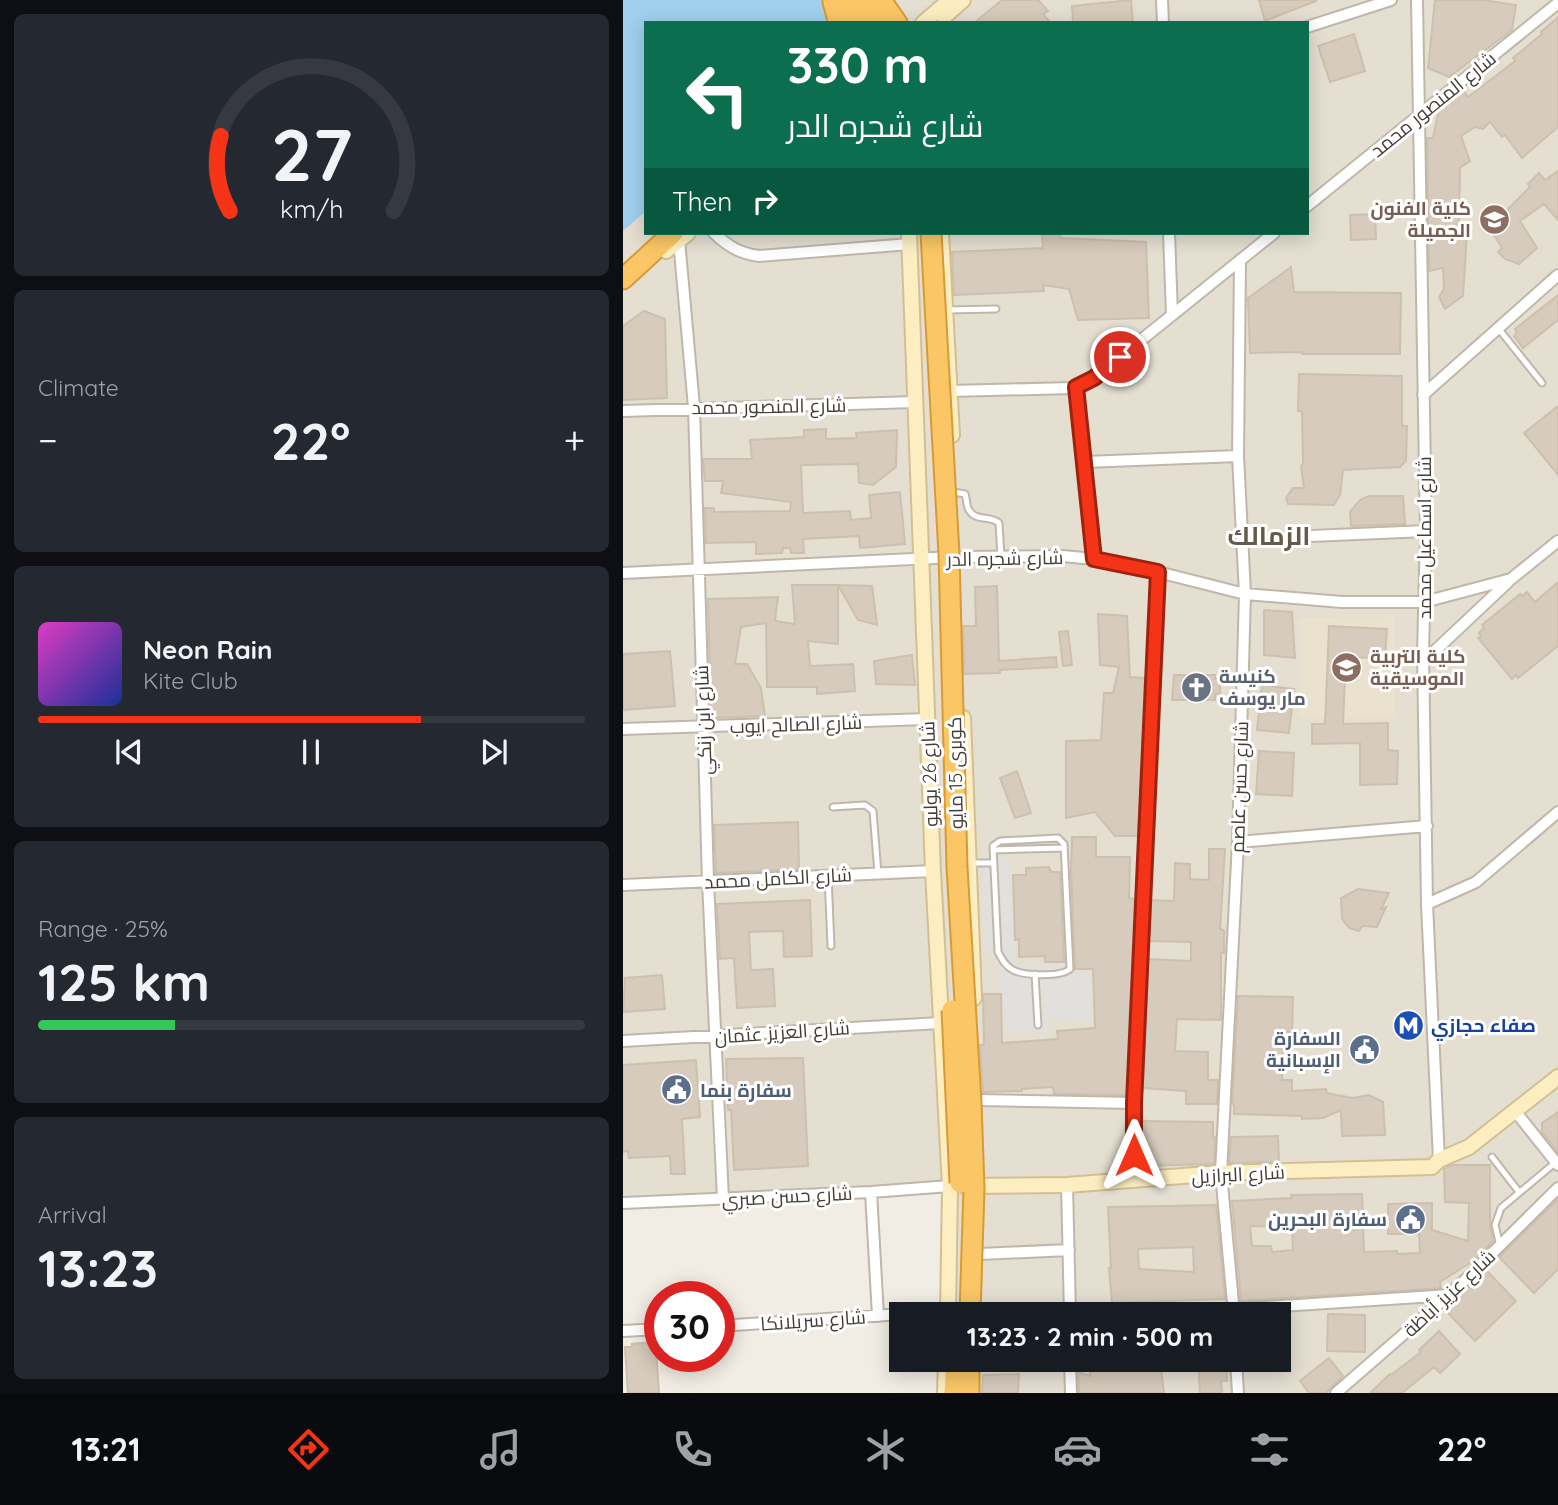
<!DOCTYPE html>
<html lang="en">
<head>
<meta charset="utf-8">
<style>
	:root { --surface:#171b24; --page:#242831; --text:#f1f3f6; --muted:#9ea1a6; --line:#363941; --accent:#f53417 }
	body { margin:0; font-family:Quicksand,Cairo,sans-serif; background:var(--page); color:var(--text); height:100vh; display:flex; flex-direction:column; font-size:26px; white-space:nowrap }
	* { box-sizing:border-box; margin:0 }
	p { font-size:23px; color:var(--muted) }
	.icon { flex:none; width:38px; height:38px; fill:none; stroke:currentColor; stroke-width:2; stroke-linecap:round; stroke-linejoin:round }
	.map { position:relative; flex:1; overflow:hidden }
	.sheet { display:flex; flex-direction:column; gap:14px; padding:14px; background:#0d0f14; width:623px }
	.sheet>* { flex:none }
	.hud { position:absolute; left:21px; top:21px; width:665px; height:214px; border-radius:0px; box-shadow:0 4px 18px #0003; background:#0b6e4f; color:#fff; overflow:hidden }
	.speed { position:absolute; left:21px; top:1281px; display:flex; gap:14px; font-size:35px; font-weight:700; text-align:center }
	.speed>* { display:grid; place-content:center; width:91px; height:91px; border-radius:50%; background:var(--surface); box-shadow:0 4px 18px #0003; line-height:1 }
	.speed .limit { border:10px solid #d22; background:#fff; color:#111 }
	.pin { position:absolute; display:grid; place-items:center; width:60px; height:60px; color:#fff; margin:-30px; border:4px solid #fff; border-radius:50%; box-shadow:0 2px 7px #0007 }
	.me { position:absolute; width:77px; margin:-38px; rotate:0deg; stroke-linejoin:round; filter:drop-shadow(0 0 5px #0008) }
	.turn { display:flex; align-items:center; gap:24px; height:147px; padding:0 28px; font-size:32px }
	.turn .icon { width:91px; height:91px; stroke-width:2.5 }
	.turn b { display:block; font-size:49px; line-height:60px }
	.then { display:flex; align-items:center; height:66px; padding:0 28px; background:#0003; gap:14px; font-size:26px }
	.big { font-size:52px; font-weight:700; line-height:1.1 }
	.sheet .tile { flex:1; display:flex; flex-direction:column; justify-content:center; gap:10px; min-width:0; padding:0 24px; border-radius:10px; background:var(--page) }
	.sheet .dial { align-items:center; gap:0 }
	.dial svg { height:182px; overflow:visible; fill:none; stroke:var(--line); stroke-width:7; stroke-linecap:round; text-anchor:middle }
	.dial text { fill:var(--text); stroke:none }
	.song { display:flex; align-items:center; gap:21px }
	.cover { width:84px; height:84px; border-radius:10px; background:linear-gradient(135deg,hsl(310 70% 55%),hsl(230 70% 35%)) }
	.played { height:7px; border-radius:4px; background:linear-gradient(90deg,var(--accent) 70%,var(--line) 70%) }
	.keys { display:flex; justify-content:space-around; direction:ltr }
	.heat { display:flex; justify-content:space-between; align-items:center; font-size:38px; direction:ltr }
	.charge { height:10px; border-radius:5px; background:linear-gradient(90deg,#34c759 25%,var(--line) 0) }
	.trip { position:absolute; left:266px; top:1302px; width:402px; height:70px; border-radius:0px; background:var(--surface); box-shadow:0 4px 18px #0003; font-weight:700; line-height:70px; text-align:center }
	.dock { display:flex; height:112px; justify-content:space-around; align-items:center; background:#090b0e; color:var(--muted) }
	.dock .icon { width:49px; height:49px }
	.dock .on { color:var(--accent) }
	.dock b { font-size:32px; color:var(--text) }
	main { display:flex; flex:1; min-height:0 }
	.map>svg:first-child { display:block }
</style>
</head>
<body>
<main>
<section class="sheet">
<div class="tile dial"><svg viewBox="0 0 100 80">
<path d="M14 69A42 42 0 1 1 86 69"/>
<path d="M14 69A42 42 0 0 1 10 36" stroke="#f53417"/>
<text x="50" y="56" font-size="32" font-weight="700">27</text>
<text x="50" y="72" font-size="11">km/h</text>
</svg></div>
<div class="tile"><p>Climate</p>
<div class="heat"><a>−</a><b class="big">22°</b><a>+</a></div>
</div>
<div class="tile">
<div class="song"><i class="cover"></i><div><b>Neon Rain</b><p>Kite Club</p></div></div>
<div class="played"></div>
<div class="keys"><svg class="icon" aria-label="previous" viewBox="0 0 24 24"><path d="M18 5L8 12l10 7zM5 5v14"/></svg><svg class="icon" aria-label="pause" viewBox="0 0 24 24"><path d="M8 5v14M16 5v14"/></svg><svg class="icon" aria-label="next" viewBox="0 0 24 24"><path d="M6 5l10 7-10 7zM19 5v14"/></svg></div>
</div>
<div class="tile"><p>Range · 25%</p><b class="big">125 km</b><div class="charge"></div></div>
<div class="tile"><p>Arrival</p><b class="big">13:23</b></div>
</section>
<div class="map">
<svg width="935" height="1393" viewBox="0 0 935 1393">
	<rect width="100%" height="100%" fill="#f1ede4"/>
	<path fill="#e5dfd2" d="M120,0H935V1393H326L327,1360H656V1314H327L328,1188L241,1199L0,1209V105L23,85V233H684V23H94Z"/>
	<path fill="#eae2ce" d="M771,617L772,717H677L676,618Z"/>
	<path fill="#e2e0dc" d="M359,857L386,858L392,965L444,963L449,972L468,971V1019L426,1018L424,1032H383L373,951H362Z"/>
	<path fill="#a0d0ee" d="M0,0H261L235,23H23V211L0,231Z"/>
	<path fill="#d6cbbc" stroke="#cdc0ad" stroke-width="2" fill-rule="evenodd" d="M379,0H415L425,11L420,14L428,23H351Z
		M508,0L510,23H450L449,6Z
		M636,0H693V1L642,21Z
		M812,0H859L893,5L889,30L826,77L805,68Z
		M935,17V127L899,158L882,135L879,137L867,122L860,129L852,127L838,136L847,161L837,168L836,221L844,233L840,296L822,309L816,297L821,289L820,268L806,271L804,138H810L816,109L840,90L845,97L892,61L890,58L919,34L918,32Z
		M731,34L742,71L707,82L695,46Z
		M935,171V220L921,204L897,221L914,248L896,264L882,259L875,252L879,248L869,232L882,220L880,214L907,187L905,184L916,173L922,180Z
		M752,214L753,239L728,240L727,215Z
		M419,233H435L438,238L523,242L526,318L455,320L446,289L420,285L421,291L331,295L329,252L420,248Z
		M668,267L671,292L778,293L777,354H679V352L627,353L625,298Z
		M935,295V320L900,348L891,336L894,332L892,329Z
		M21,311L42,319L44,398L0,400V326Z
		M676,374L779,376V426H784L783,461L777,467L720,470L717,495L711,505L665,504L663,498L670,488H681L678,466L680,464L679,411H675Z
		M935,406V475L901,433Z
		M203,429V439L234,438L233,433L274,430L273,467L250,485L236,483L235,464L178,465L180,513L227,511L228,520L248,518L246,495L277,492L282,544L237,548L236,536L180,539L181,553H168L167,548H160L159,553L133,554V542L83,543L82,508H91V512L167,511L168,502L98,493L100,481H82L80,459H129L127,440L181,437V430Z
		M746,496H780L782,524L728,526L727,512L737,500Z
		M935,582V646L895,678L893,675L889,679L855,638L858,636L856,633L861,628L859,625L897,594L899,596L904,592L912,602Z
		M169,585H215V644L185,641L187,666L230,664L232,691L194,694V687H144L143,623L118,627L112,664H124L138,688L142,716L88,718L85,599L155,597L152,621L172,624Z
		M215,585L249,586L254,625L235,620Z
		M374,586L376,661L433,657L434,667L377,670V673L341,674L340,626H353L352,587Z
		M641,610L669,612L672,658L641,655Z
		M475,614L504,616L507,677L522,678L515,836H492L472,812L443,818V741L478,740L481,693H490L496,667L477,665Z
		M706,626L764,629L762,659L717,656L716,678H722L720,724L765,723V750L775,751L774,784L737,785V743L689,744V724H702Z
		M445,631L449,665L440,666L436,632Z
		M47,651L52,706L0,710V654Z
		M289,655L292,685L253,684L251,661Z
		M551,675H592V679H597V694H592V700H549Z
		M639,685L671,689L666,733L634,730Z
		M636,751L671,753L669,796L633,794Z
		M394,771L408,813L392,818L377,778Z
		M175,822L176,869L93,873L91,825Z
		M449,837H473V857H507L506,898L512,899L503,1095L431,1094L430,1087L399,1089V1091L360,1092L357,1045H361L360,994H378L379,1043L435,1039L434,1031L472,1028L470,969H452L448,871Z
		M586,849H602L597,929L601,930V953H598V1020L554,1019L552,1051L585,1052V1080H595L594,1104H563V1091L520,1088L525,959L568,961V942L526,941L528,900L551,901L552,863L567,864V879L586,880Z
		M426,867L428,872H437L441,962H422V956L396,957V939L392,940L390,875H403V868Z
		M735,889L766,893L758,909L763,907L754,927L739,926L736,931L726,928L719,919L718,898Z
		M187,900L189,956L161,957L160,931L126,932L128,970L150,969L152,1006L114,1008L111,958L97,959L94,904Z
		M39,975L42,1009L0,1012L2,978Z
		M615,996L670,997L669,1032H660L659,1080H669V1091L703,1089L704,1093L713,1095L730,1098L746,1095L760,1102L762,1135L719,1136L718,1110L700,1118L679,1119V1116L611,1114V1104H609Z
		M180,1058L185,1166L111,1170L108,1110H105L103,1059Z
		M73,1060L77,1117L59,1119L62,1174H48L47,1156L6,1158L5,1151L0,1152V1065Z
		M935,1112V1152L919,1132V1123Z
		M519,1121L590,1122V1137H592L591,1164L519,1166Z
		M655,1136L656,1162L606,1163L608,1137Z
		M829,1165H867V1225L870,1241L850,1261L817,1282L818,1288L618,1301L609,1201L669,1198L668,1195L739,1194L741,1252L774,1251V1254L797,1253L796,1234H765V1204L809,1203V1230L845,1241L846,1203L822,1202L821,1169ZM627,1226L669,1227L670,1250L649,1252L648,1246H629Z
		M935,1199V1269L911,1293L876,1257Z
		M593,1205L602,1299L489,1303L486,1268H488L485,1207ZM570,1247L571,1272L516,1269L515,1249Z
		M863,1270L893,1301L852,1341L824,1312V1307Z
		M705,1314L742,1315V1352L704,1351Z
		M816,1331L837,1354L817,1373L811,1367L779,1393H747L767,1374L768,1375L798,1352L796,1350Z
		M28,1342L33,1349L36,1393H5L2,1347H9V1344Z
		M706,1358L720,1376L703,1393H686L677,1381Z
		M501,1360H537L541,1393H456L455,1372L467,1376V1366L501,1364Z
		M575,1360H603L604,1381H598L599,1393H577Z
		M396,1374L395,1393H359L360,1375Z"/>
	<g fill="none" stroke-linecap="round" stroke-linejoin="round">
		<defs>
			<path id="lane" d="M323,310L373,309
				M875,328L919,383
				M330,492L342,494C344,499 343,506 346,510C353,522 367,515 376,523L378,557
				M210,807L242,805L250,811L255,874
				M435,838L441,844L447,969C438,977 401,976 390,970C382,966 379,959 375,952L370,846L377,841Z
				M370,850L441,848
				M348,863H371
				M205,876L208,946
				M412,974L415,1025
				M869,1157L896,1192
				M877,1246L872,1225L878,1208L933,1162"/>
			<path id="street" d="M539,0L540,23
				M794,0L803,531L800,653L804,904L816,1160
				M684,27L768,0
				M684,206L935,3
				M91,233C106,247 116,253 136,256L287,244
				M546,233L549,315
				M56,240L71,407L85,881L100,1199
				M452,387L471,559
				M327,391L449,388L471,378L651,233
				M800,395L935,275
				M0,411L292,402
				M462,462L615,456
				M688,536L803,531
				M0,573L332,557L440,556L471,559L535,572L622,594L719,602H801L888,579L935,541
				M800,662L885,582
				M0,729L304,719
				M615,842L804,826
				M0,885L310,871
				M804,904L853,882L935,812
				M0,1041L317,1023
				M356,1100L511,1103
				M892,1111L935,1165
				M511,1181V1103L535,572
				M444,1185L447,1314
				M248,1192L255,1316
				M0,1203L248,1192L327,1186
				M357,1254L446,1250
				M357,1312L611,1309L827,1295
				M611,1314L598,1173L615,842L622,594L615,456L617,260
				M96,1326L325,1311
				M0,1331L37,1329
				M447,1360L448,1393
				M613,1360L615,1393
				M355,1365H447
				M713,1393L836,1286L935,1188"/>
			<path id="secondary" d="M321,17L340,0
				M300,23L327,0
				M286,233L310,871L327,1186L325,1314
				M318,233L329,435
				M43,251L65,233
				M340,718L351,998
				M342,1186L444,1185L598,1173L809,1167L816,1160L846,1147L935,1077
				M322,1393L323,1360"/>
			<path id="highway" d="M221,0L239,23
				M242,0L258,23
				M258,0L274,23
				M210,2L216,23
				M0,279L50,233
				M331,1393L333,1360
				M346,1393V1360"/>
		</defs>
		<use href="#lane" stroke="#bfb7aa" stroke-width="9"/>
		<use href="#street" stroke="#bfb7aa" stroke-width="14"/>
		<use href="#secondary" stroke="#d1c094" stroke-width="18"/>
		<use href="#highway" stroke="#d99a36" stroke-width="23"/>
		<use href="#lane" stroke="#fff" stroke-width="5"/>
		<use href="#street" stroke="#fff" stroke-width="10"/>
		<use href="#secondary" stroke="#fdeec2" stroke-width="14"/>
		<use href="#highway" stroke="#fac666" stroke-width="19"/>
		<defs>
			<path id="highway-bridge" d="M308,233L326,554L334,867L348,1102L351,1188L347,1314
				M329,1010L337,1183"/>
		</defs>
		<use href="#highway-bridge" stroke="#d99a36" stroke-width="23" stroke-linecap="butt"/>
		<use href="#highway-bridge" stroke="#fac666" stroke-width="19"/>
	</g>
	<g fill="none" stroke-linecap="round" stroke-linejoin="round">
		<defs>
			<path id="route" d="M497,357L471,378L453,387L471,559L535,572L511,1103V1155"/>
		</defs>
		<use href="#route" stroke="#9f220f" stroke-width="18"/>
		<use href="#route" stroke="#f53417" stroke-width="12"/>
	</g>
	<defs>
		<symbol id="university-disc" viewBox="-11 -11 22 22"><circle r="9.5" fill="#8d6e63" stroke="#fff"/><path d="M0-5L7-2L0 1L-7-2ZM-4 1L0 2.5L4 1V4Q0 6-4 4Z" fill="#fff"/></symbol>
		<symbol id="church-disc" viewBox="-11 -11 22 22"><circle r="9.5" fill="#6b7280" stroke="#fff"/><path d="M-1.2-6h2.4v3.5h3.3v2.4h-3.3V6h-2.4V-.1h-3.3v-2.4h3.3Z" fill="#fff"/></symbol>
		<symbol id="metro-disc" viewBox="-11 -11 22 22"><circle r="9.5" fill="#1a4fb4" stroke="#fff"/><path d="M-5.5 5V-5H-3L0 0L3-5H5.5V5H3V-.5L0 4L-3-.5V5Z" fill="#fff"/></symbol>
		<symbol id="civic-disc" viewBox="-11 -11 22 22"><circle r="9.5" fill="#5c6f8a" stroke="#fff"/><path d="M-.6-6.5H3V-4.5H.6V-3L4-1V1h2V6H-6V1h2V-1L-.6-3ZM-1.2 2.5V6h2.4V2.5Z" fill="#fff"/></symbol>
	</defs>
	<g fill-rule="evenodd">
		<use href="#university-disc" x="854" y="202" width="35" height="35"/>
		<use href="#university-disc" x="706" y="650" width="35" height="35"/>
		<use href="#church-disc" x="556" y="670" width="35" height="35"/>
		<use href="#metro-disc" x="768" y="1008" width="35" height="35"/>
		<use href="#civic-disc" x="724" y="1032" width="35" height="35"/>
		<use href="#civic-disc" x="36" y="1072" width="35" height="35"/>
		<use href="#civic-disc" x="770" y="1202" width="35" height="35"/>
	</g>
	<g text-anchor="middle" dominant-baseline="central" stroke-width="6" stroke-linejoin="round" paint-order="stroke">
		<g font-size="19" fill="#433d34" stroke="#fff">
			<text transform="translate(810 104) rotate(-39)">شارع المنصور محمد</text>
			<text transform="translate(146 406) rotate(-1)">شارع المنصور محمد</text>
			<text transform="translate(801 538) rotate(-90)">شارع اسماعيل محمد</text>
			<text transform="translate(382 558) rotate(-1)">شارع شجره الدر</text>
			<text transform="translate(80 720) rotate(-92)">شارع ابن زنكي</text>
			<text transform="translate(173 724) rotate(-2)">شارع الصالح ايوب</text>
			<text transform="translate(332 773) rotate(-91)">كوبرى 15 مايو</text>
			<text transform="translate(306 774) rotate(-92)">شارع 26 يوليو</text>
			<text transform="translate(616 787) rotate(-88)">شارع حسن عاصم</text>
			<text transform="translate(155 878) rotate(-3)">شارع الكامل محمد</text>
			<text transform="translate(159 1032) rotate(-4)">شارع العزيز عثمان</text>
			<text transform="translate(615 1174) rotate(-3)">شارع البرازيل</text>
			<text transform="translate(164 1196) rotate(-3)">شارع حسن صبري</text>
			<text transform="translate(826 1293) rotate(-43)">شارع عزيز أباظة</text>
			<text transform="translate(190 1320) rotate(-4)">شارع سريلانكا</text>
		</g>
		<g font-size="19" font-weight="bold" fill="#785e54" stroke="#fff" text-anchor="end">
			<text x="848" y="208">كلية الفنون<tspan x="848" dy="22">الجميلة</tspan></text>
			<text x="747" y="656" text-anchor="start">كلية التربية<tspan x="747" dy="22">الموسيقية</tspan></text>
		</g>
		<g font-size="19" font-weight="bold" fill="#5b616d" stroke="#fff" text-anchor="start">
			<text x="596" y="676">كنيسة<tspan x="596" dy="22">مار يوسف</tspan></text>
		</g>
		<g font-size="19" font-weight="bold" fill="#164399" stroke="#fff" text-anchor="start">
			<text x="808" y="1025">صفاء حجازي</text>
		</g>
		<g font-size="19" font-weight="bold" fill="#4e5e75" stroke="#fff" text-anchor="end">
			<text x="718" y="1038">السفارة<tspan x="718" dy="22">الإسبانية</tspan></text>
			<text x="77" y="1090" text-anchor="start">سفارة بنما</text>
			<text x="764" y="1219">سفارة البحرين</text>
		</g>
		<g font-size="26" font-weight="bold" fill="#665b4b" stroke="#fff">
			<text x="646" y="535">الزمالك</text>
		</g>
	</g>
</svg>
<div class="speed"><div class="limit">30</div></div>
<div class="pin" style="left:497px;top:357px;background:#d93025"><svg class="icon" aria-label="arrive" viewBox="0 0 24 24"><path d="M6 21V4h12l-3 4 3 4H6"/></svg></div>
<svg class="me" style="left:511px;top:1155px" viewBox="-20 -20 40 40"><path d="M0-17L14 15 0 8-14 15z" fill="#f53417" stroke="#fff" stroke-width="4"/></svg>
<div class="trip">13:23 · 2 min · 500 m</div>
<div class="hud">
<div class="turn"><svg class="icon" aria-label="left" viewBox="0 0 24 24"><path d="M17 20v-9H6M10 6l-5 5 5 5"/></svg><div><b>330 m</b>شارع شجره الدر</div></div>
<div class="then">Then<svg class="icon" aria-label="right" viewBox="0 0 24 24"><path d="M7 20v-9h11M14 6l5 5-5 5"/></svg></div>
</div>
</div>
</main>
<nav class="dock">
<b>13:21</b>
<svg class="icon on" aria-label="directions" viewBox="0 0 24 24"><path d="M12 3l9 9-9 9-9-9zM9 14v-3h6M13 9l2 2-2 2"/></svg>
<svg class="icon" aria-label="music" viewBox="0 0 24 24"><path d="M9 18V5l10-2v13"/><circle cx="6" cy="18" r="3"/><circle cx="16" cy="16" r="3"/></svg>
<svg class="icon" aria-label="phone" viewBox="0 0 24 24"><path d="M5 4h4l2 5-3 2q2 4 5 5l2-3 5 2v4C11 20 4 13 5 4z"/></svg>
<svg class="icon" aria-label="climate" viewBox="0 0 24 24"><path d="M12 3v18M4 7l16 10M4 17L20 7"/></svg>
<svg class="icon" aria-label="car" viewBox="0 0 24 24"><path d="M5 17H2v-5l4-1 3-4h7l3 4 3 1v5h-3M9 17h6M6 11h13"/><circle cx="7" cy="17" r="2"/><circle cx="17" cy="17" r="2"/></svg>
<svg class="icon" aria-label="filters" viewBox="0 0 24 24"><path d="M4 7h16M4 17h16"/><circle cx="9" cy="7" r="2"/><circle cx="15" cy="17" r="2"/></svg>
<b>22°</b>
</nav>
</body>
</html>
